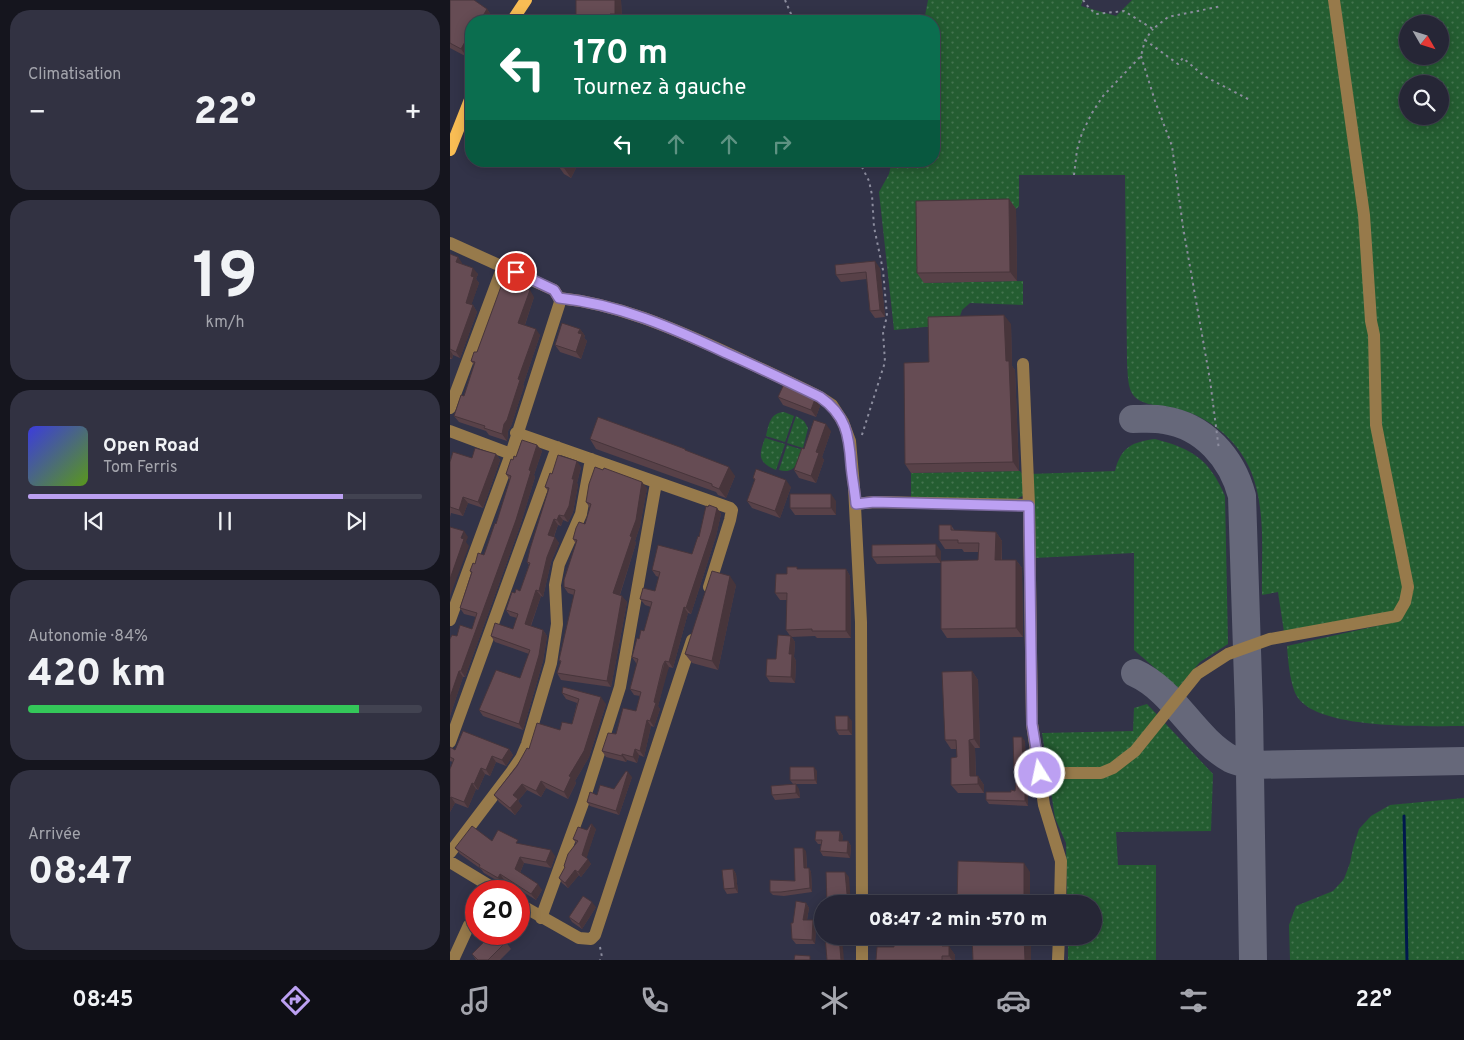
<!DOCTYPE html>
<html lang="fr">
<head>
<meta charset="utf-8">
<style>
	:root { --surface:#262636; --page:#323242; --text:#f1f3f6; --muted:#a4a5ad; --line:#424351; --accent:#bca0f2 }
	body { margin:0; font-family:Overpass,sans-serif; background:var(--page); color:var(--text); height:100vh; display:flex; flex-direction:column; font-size:19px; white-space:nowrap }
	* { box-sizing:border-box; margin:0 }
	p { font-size:16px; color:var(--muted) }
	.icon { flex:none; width:28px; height:28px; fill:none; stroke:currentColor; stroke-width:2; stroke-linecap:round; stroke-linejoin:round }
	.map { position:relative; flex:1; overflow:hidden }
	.drawer { display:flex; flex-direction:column; gap:10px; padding:10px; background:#15151e; width:450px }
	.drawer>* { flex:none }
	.guide { position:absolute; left:15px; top:15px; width:475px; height:152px; border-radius:20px; box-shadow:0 2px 12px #0003,0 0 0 1px var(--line); background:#0b6e4f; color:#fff; overflow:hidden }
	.needle { width:32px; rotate:129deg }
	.fabs { position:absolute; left:949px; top:15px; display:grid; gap:10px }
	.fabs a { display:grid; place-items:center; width:50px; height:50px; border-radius:50%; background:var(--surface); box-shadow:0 2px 12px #0003,0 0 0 1px var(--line); font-size:25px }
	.speed { position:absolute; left:15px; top:880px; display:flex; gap:10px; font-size:25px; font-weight:700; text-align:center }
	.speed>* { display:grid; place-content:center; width:65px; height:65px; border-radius:50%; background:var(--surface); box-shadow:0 2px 12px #0003,0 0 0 1px var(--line); line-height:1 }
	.speed .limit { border:8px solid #d22; background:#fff; color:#111 }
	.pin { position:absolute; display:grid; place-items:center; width:42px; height:42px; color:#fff; margin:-21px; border:2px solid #fff; border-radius:50%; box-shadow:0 1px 5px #0007 }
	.me { position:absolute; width:55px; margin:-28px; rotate:350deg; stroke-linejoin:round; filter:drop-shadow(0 0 4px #0008) }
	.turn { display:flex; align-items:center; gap:18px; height:105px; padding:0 25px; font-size:22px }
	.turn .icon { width:65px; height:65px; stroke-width:2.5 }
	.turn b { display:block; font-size:35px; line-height:42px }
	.lanes { display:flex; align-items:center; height:48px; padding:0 25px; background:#0003; justify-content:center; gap:25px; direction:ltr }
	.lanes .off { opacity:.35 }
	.big { font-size:38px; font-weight:800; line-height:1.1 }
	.drawer .widget { flex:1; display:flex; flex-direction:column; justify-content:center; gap:8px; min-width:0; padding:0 18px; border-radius:20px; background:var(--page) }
	.drawer .dial { align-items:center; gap:0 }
	.dial b { font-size:65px; line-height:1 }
	.song { display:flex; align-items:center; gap:15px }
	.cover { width:60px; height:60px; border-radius:8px; background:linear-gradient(135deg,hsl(240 70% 55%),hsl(90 70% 35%)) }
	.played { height:5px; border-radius:2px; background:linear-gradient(90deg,var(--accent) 80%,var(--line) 80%) }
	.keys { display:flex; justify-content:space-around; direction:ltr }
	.heat { display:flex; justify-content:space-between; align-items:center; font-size:28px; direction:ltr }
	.charge { height:8px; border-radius:4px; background:linear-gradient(90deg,#34c759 84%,var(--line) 0) }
	.trip { position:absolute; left:364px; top:895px; width:288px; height:50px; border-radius:25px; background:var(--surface); box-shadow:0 2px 12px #0003,0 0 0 1px var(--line); font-weight:800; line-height:50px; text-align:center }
	.tabs { display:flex; height:80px; justify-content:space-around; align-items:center; background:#0f0f16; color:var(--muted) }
	.tabs .icon { width:35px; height:35px }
	.tabs .active { color:var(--accent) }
	.tabs b { font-size:22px; color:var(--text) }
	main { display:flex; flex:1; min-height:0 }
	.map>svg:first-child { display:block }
</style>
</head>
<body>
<main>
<section class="drawer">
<div class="widget"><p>Climatisation</p>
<div class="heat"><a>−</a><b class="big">22°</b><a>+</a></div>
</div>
<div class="widget dial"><b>19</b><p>km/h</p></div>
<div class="widget">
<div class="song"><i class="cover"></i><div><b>Open Road</b><p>Tom Ferris</p></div></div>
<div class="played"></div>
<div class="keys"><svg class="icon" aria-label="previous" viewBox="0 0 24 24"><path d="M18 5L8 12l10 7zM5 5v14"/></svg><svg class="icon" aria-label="pause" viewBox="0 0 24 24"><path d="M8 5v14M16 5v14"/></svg><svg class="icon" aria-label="next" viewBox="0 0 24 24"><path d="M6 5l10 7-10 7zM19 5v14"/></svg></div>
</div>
<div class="widget"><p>Autonomie · 84%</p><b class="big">420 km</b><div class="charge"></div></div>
<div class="widget"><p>Arrivée</p><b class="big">08:47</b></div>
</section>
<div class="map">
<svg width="1014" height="960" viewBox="0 0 1014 960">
	<defs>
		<pattern id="grass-dots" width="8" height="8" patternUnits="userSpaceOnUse" patternTransform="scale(1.25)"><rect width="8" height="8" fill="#245d31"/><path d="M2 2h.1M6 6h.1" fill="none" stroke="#44744f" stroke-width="1.8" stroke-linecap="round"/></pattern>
	</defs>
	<rect width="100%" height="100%" fill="#323348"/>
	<path fill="url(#grass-dots)" fill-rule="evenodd" d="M478,0H633L631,6L666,16L682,0H1014V726C977,726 871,730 848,698C840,686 838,660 837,646L940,623L834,632L828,592L812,595C811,554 817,506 799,467C786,439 758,416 727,409C714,405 694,407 684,396C677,388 678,373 677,363L675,175H569V206L566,209L473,211L474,283L573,281V305L520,303L512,310L510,316L485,326L444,330L429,192L439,174L442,161H484V21H474ZM958,24H990V56H958ZM958,84H990V116H958Z
		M334,412L344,416L335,442L316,436C319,424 320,413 334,412Z
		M346,416L354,421L358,428L353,448L337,443Z
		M315,438L335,444L326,470C307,462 309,455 315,438Z
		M705,439C743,449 759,459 775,496L778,644L750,662L728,688L684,650V553L584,558L580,474L665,471C671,447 682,442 705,439Z
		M337,445L353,450C348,462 345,475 329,470Z
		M570,471L574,477V495L565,500L461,499V473Z
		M697,704L763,774L761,831L666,832L668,865H706V960H618V936H642V904H617L616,843L605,818L592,733L683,731L684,708Z
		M1014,798V960H840L839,925L846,906L883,891L894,879L900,863L903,848L909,829L921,816L940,805Z"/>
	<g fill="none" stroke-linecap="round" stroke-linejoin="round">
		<path stroke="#00184d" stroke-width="3" d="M954,816L957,960"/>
		<path stroke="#66687a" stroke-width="28" d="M683,419C693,419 704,418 714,420C754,426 782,458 792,496L799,711L803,960
			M685,673C725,691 743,738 781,759C787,762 794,763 800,765L1014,761"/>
		<path stroke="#8c8d9e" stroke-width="2" stroke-dasharray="2.5 4" stroke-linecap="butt" d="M335,0L344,21
			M633,0L639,8L646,14L674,11L703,29L718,17L772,6
			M695,40L728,64L733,58L754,76L800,100
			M691,56L705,101L722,146L733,227L760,380L769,450
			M409,161L419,181L422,195L424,227L433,270L437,316L433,332L435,362L411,438
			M624,175L627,150L632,133L642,113L653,96L691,56L695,40L703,29
			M150,947L152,957L150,960"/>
		<path stroke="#977a4b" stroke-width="12" d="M0,243L104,290L109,298L110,302L61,454L0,620
			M109,298C167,304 220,327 273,351C305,366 338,381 370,397L382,405L393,422L400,441L404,487L411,622L412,904
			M573,364L579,505L582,724L594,805L611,861L610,904
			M0,408L53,266
			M0,431L61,454
			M66,433L280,508L282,510L280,520L259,587
			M405,504L424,502L579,505
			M0,742L107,447
			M590,773H651L663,768L685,751L747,674L778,654L820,639L947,616L955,602L958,587L926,425L924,335L921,321L914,215L884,0
			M0,853L62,771L71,758L77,744L101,663L107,624L105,585L109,564L131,514L141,459
			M0,862L48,891
			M69,904L129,938L141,939L145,935L242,640
			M91,918L133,803L170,687L206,483
			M412,936V960
			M3,960L19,925
			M608,960L609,936"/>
		<path stroke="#f9bd54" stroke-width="12" d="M62,21L76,0
			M0,150L21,97"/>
	</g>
	<path fill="#584148" d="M0,0L37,9L43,18L41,21H21V50L17,57L0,48Z
		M171,0L172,21H126Z
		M109,161H169V167L126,168L121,178L114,174L107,164Z
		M559,199L566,209L567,281L474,283L467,273Z
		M0,254L8,257L12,264L28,274L26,279L29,283L21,305H23L27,312L10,358L3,355L2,359H0Z
		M430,268L435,317L425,318L420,311L417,279L391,282L386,275Z
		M84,297L75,325L90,335L73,385L74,386L61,426L58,431L57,441L39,435L36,431L9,422L4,416L14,396L24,365L21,361L27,352Z
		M561,324L562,366L565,370L569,471L461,473L455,464L479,362Z
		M130,329L135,336L134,338L137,341L131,359L110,352L105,345Z
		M328,397L365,399L370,406L366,417L333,405Z
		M381,431L372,457L374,460L366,483L349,478L344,470L354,449Z
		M140,439L237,451L285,476L276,498L268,495L266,492L146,449Z
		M87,445L92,451L84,475L85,477L70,526L15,677H13L0,716V639L22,629L26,617L14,614L10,608L21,573L20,571L25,564L34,555L46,524L60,480L56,474L63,460L66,457Z
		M46,454L50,460L33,508L18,503L13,516L1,513L0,517V462Z
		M131,467L127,483L128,485L123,512L118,522L113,520L111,526L108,525L104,537L109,543L101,562L93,597L91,596L81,626L93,630L97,636L93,661L73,730L33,716L29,710L70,678L79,654L45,642L41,636L63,629L67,618L60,616L56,610L65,593L70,591L79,565L77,562L98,491L95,487L102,474Z
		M303,478L341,487L330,518L302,508L297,501L305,481Z
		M197,488L190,526L185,541L186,543L170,595L177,602L161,687L111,680L107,673L111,663L109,660L124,595L118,593L114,587L126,544L123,539L135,524L140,508L136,502Z
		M386,501V515H345L340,508Z
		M267,508L271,514L266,536L241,614L238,613L223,668L219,667L217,671L208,706L210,709L204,727L201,726L194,757L189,755L187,763L177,760L176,762L156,757L152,751L186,711L190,696L184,695L180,689L187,664L186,663L182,657L189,639L194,631L201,607L195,605L190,599L205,591L209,577L206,576L202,570L242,554L249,537Z
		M501,525L505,531L546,532L552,541V560H566L572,568L573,637L497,638L491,629V563L427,564L422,557L491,551V561L528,560V552H514L512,549H495L489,540Z
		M348,569H396L400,576L401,638H367L365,636L341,637L336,630L337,600H330L325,593L337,574Z
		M286,585L268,670L242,663L235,654Z
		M341,636L345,642L344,657L346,661L345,683L320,682L316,676Z
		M522,671L528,680L530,748H525L526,776H528L534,785V793H508L501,785L507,757V749H501L495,740Z
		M112,693L156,704L139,757L125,781L126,783L118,799L96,788L91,797L77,790L68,801L72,806L65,815L49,802L44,795L79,749L122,724L127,703L116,699Z
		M402,721V735H389L386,730Z
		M575,741L576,774L567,775L564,770Z
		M0,747L5,750L59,749L63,755L56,766L46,762L40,776L35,774L28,790L26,789L18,808L5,803L0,812L3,762L0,761Z
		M367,771V784H343L340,780Z
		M182,777L169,815L140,806L137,802L147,795L164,789Z
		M575,784L578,789V806L539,804L536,800L565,791Z
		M349,789L350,798L325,800L322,795Z
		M146,829L136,858L141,864L131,877L129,875L118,888L112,883L109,878L115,868L114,866L126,843L123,839L137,830Z
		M390,831L393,836L392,841H398L401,846L400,858L373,856L370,851L371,844H368L365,840Z
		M42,841L71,844L105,856L101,868L74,863L70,873L92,890L86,900L55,881L53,884L34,873L31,869L10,854L5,848Z
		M356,851L357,868H359L361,872L362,892L334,896L323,895L320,892L345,881Z
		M283,869L286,874L288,893L277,894L274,889Z
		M356,903L359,908L357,920H363L366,925L365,944H346L342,939L343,923Z
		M146,907L132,929L122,922L119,917Z
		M56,942L61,949L50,960H26L22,954Z
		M498,943V946L505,955V960H426L444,947Z"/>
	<path fill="#47353b" d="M165,0H171L172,21H171L165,14Z
		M37,9L43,18L41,21H32L31,19Z
		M160,14L166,21H161Z
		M21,31V50L17,57L11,49Z
		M118,161H122L126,168L121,178L114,168Z
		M165,161H169V167Z
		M559,199L566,209L567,281L560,272Z
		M8,257L12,263L10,268L6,262Z
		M425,261L430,268L435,317L430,310Z
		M23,268L28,274L26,279L29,283L20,309L16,303L21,276Z
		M80,290L84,297L73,330L68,323Z
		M23,305L27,312L10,358L6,352Z
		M554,315L561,324L562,366L565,370L569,471L563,462L556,361Z
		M86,329L90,335L73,385L74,386L61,426L58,431L57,441L52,434L54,424L68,379Z
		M130,329L135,336L134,338L137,341L131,359L126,352L128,333Z
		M0,350L3,355L2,359L0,357Z
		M365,399L370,406L366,417L361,410Z
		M376,424L381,431L372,457L374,460L366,483L361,476L366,452Z
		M87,445L92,451L84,475L85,477L70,526L15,677L11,671Z
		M46,454L50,460L33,508L28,502Z
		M127,461L131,467L127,483L128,485L123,512L118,522L114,516L122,479Z
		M279,467L285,476L276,498L269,489Z
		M336,480L341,487L330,518L325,511Z
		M192,482L197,488L190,526L185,541L186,543L168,600L163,593L180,536Z
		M381,494L386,501V515L381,508Z
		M13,497L18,503L13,516L9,510Z
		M267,508L271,514L266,536L241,614L236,608Z
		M109,515L113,520L111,526L107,520Z
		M104,519L108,525L102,541L98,535Z
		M14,531L18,537L16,542L19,546L0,596V579Z
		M546,532L552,541L551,569L545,560Z
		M105,537L109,543L101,562L93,597L89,591L97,557Z
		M486,544L491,551V563L486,556Z
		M566,560L572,568L573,637L566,628Z
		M396,569L400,576L401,638L396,631Z
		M280,576L286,585L268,670L262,661Z
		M86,590L91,596L79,630L75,624Z
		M172,596L177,602L161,687L157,681Z
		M234,607L238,613L223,668L219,662Z
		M93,630L97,636L93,661L73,730L69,724Z
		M341,636L345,642L344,657L346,661L345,683L341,677L339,654Z
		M215,661L219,667L208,706L210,709L204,727L200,721L204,702Z
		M9,671L13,677L0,716V697Z
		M522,671L528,680L530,748L524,739Z
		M151,697L156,704L139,757L125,781L126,783L118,799L114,792L119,776Z
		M398,716L402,721V735L398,730Z
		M197,720L201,726L194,757L190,751Z
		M572,737L575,741L576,774L573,770Z
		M519,740L525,748L526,785L520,776Z
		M59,749L63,755L56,766L52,760Z
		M185,749L189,755L187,763L183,757Z
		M172,754L177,760L176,762L172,756Z
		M42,756L46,762L40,776L36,770Z
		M364,767L367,771V784L365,780Z
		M31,768L35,774L28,790L24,784Z
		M178,772L182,777L169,815L166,811Z
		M528,776L534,785V793L528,784Z
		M91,781L96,788L91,797L86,791Z
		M22,783L26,789L18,808L14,802Z
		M72,784L77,790L68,801L72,806L65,815L60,808L63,795Z
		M346,784L349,789L350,798L346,793Z
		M575,784L578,789V806L575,801Z
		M1,797L5,803L0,812V798Z
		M142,824L146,829L136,860L132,855Z
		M390,831L393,836L392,845L389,841Z
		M398,841L401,846L400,858L397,853Z
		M353,848L356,851L357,872L354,868Z
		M101,850L105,856L101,868L96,862Z
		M70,857L74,863L69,875L65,869Z
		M138,859L141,864L131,877L128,872Z
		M574,863L580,872V904H574Z
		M359,868L361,872L362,892L360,888Z
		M283,869L286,874L288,893L285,888Z
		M125,870L129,875L118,888L115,883Z
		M395,872L399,877L401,904H398Z
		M50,874L55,881L53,884L48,878Z
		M88,884L92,890L86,900L81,894Z
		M142,902L146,907L132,929L129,924Z
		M356,903L359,908L356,925L353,920Z
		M363,920L366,925L365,944L362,940Z
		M389,936L392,937L394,960H391Z
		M492,936H494L498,943V955L492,946Z
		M574,936H581V960H575Z
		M499,946L505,955V960H502L499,956Z"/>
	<path fill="#664c54" stroke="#47353b" d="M0,0H24L37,9L31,19L28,17L26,21H21V31L11,49L0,43Z
		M126,0H165V14H160L161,21H126Z
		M109,161H118L114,168L107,164Z
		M559,199L560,272L467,273L466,201Z
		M0,254L8,257L6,262L23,268L21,276L24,277L16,303L23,305L6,352L0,349Z
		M425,261L430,310L420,311L416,272L386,275L385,265Z
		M53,281L80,290L68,323L86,329L68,379L70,380L57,420L54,424L52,434L34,428L35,426L4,416L11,395L14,396L25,362L21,361L24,352H27Z
		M554,315L556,361H559L563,462L455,464L454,363L479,362L478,317Z
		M112,323L130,329L128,333L132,334L126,352L105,345Z
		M334,384L365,399L361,410L328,397Z
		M148,417L235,449V450L279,467L269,489L262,486V484L140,439Z
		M364,420L376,424L366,452L369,453L361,476L344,470L352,448L354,449Z
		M72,440L87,445L79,470L81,471L66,520L11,671H9L0,697V639L2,635L7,636L10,625L22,629L27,613L10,608L22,572L20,571L23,563L25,564L28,553L34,555L45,523L46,524L61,476L56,474L61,459L63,460L64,456L66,457Z
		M25,448L46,454L28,502L13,497L9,510L0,507V462L3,452L22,458Z
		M108,455L127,461L122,479H124L119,506L114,516L109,515L107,520L104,519L98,535L105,537L97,557L89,591L86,590L75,624L93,630L89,655L69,724L29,710L46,670L70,678L80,650L41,636L45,623L63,629L68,614L56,610L62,592L65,593L66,589L70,591L80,563L77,562L80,549L99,488L95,487L100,473L102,474Z
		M145,467L153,470L154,468L192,482L186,520L180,536L182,537L163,593L172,596L157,681L107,673L111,661L109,660L125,590L114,587V580L127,540L123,539L126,528L129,522L135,524L141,504L136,502L139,484Z
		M306,469L336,480L325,511L297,501L305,479L303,478Z
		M340,494H381V508H340Z
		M259,505L267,508L262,530L236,608L234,607L219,662L215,661L213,665L204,702L206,703L200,721L197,720L190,751L185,749L183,757L172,754V756L152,751L158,733L166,734L173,708L186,711L191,692L180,689L188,659L182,657L187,638L189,639L191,630L194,631L202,602L190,599L193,588L205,591L210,572L202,570L208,545L242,554L248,536L249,537L256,506L258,507Z
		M489,525H501V530L546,532L545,560H566V628L491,629V561L528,560L529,543H508V540H489Z
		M0,527L14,531L11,538L14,539L0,579Z
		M486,544V556L422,557V545Z
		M337,567H347V569H396V631H362V629L336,630L337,593H325L326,574H337Z
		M262,571L280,576L262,661L235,654Z
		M328,635L341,636L339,654H342L341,677L316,676L317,659H326Z
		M522,671L524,739L519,740L520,776H528V784L501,785V758L507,757L506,740H495L492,672Z
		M113,687L151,697L134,751L119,776L121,777L114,792L91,781L86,791L72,784L63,795L68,799L60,808L44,795L67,766L77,748L79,749L87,723L110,730L112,722L122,724L129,699L112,693Z
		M385,716H398V730H386Z
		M13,731L59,749L52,760L42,756L36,770L31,768L24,784L22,783L14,802L1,797L0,798V769L4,759L0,757V747L5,750Z
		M563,737H572L573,770H564Z
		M340,767H364L365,780H340Z
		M176,771L178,772L166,811L137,802L140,792L147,795L150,785L164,789Z
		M566,783L575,784V801L536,800V792H561V790L565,791Z
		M346,784V793L322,795L321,786Z
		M141,824H142L132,855L138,859L128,872L125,870L115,883L109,878L115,867L114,866L118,854L128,841L123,839L128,827L137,830Z
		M22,826L42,841L48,830L68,840L66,843L101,850L96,862L70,857L65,869L88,884L81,894L50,874L48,878L29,867L30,865L5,848Z
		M366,831H390L389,841H398L397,853L370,851L372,840H365Z
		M344,848H353L354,868H359L360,888L331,892H320V880L345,881Z
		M508,861L574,863V904H507Z
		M283,869L285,888L274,889L272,870Z
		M376,872H395L398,904H377Z
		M133,896L142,902L129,924L119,917Z
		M346,901L356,903L353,920H363L362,940L342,939L341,923H343Z
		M42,934H49L56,942L38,960H28L22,954Z
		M375,936H389L391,960H377Z
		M444,936H492V946H499V956H492V960H426L427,947H444Z
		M522,936H574L575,960H523Z
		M345,955L360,956V960H344Z"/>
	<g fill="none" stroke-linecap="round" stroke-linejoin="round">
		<defs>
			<path id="route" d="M66,272L104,290L109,298C168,304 223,328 276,353C308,367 339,382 370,397C396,415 399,435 401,465C402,478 405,491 406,504L424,502L579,506L582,724L590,773"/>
		</defs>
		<use href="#route" stroke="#7a689d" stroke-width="12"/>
		<use href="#route" stroke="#bca0f2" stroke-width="9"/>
	</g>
</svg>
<div class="fabs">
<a><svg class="needle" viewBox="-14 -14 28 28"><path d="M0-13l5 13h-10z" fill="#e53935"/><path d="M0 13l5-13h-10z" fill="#a4a5ad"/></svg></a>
<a><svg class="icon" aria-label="search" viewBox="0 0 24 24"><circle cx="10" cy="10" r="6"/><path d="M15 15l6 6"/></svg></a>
</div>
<div class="speed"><div class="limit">20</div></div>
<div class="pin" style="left:66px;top:272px;background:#d93025"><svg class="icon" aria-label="arrive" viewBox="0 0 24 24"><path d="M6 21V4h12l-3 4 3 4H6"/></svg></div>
<svg class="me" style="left:590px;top:773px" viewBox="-20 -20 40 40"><circle r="17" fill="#bca0f2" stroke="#fff" stroke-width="3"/><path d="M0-11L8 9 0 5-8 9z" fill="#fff"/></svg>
<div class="trip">08:47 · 2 min · 570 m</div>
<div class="guide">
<div class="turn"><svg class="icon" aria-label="left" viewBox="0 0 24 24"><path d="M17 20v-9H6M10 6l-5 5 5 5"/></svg><div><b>170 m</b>Tournez à gauche</div></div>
<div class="lanes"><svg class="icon" aria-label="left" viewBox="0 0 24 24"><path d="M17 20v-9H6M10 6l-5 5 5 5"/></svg><svg class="icon off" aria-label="ahead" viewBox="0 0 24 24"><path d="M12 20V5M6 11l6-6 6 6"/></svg><svg class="icon off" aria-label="ahead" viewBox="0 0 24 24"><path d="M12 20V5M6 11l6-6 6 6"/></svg><svg class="icon off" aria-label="right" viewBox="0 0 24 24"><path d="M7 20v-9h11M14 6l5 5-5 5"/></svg></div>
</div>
</div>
</main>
<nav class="tabs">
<b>08:45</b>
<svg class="icon active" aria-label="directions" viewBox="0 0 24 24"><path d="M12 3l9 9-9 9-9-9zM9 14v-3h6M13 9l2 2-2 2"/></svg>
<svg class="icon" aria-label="music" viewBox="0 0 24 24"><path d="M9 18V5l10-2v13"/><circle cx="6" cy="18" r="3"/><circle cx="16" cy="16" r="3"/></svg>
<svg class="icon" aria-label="phone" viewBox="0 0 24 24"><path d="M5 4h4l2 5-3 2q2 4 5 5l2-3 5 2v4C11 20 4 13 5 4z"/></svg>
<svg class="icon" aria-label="climate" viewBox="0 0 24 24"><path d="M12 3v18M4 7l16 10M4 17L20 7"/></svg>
<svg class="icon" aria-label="car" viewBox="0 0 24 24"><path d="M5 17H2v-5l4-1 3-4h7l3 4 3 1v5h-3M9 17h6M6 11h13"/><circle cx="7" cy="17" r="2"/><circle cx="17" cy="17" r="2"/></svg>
<svg class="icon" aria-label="filters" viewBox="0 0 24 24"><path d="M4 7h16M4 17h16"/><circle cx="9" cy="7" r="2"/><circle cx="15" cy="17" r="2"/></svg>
<b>22°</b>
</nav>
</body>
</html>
